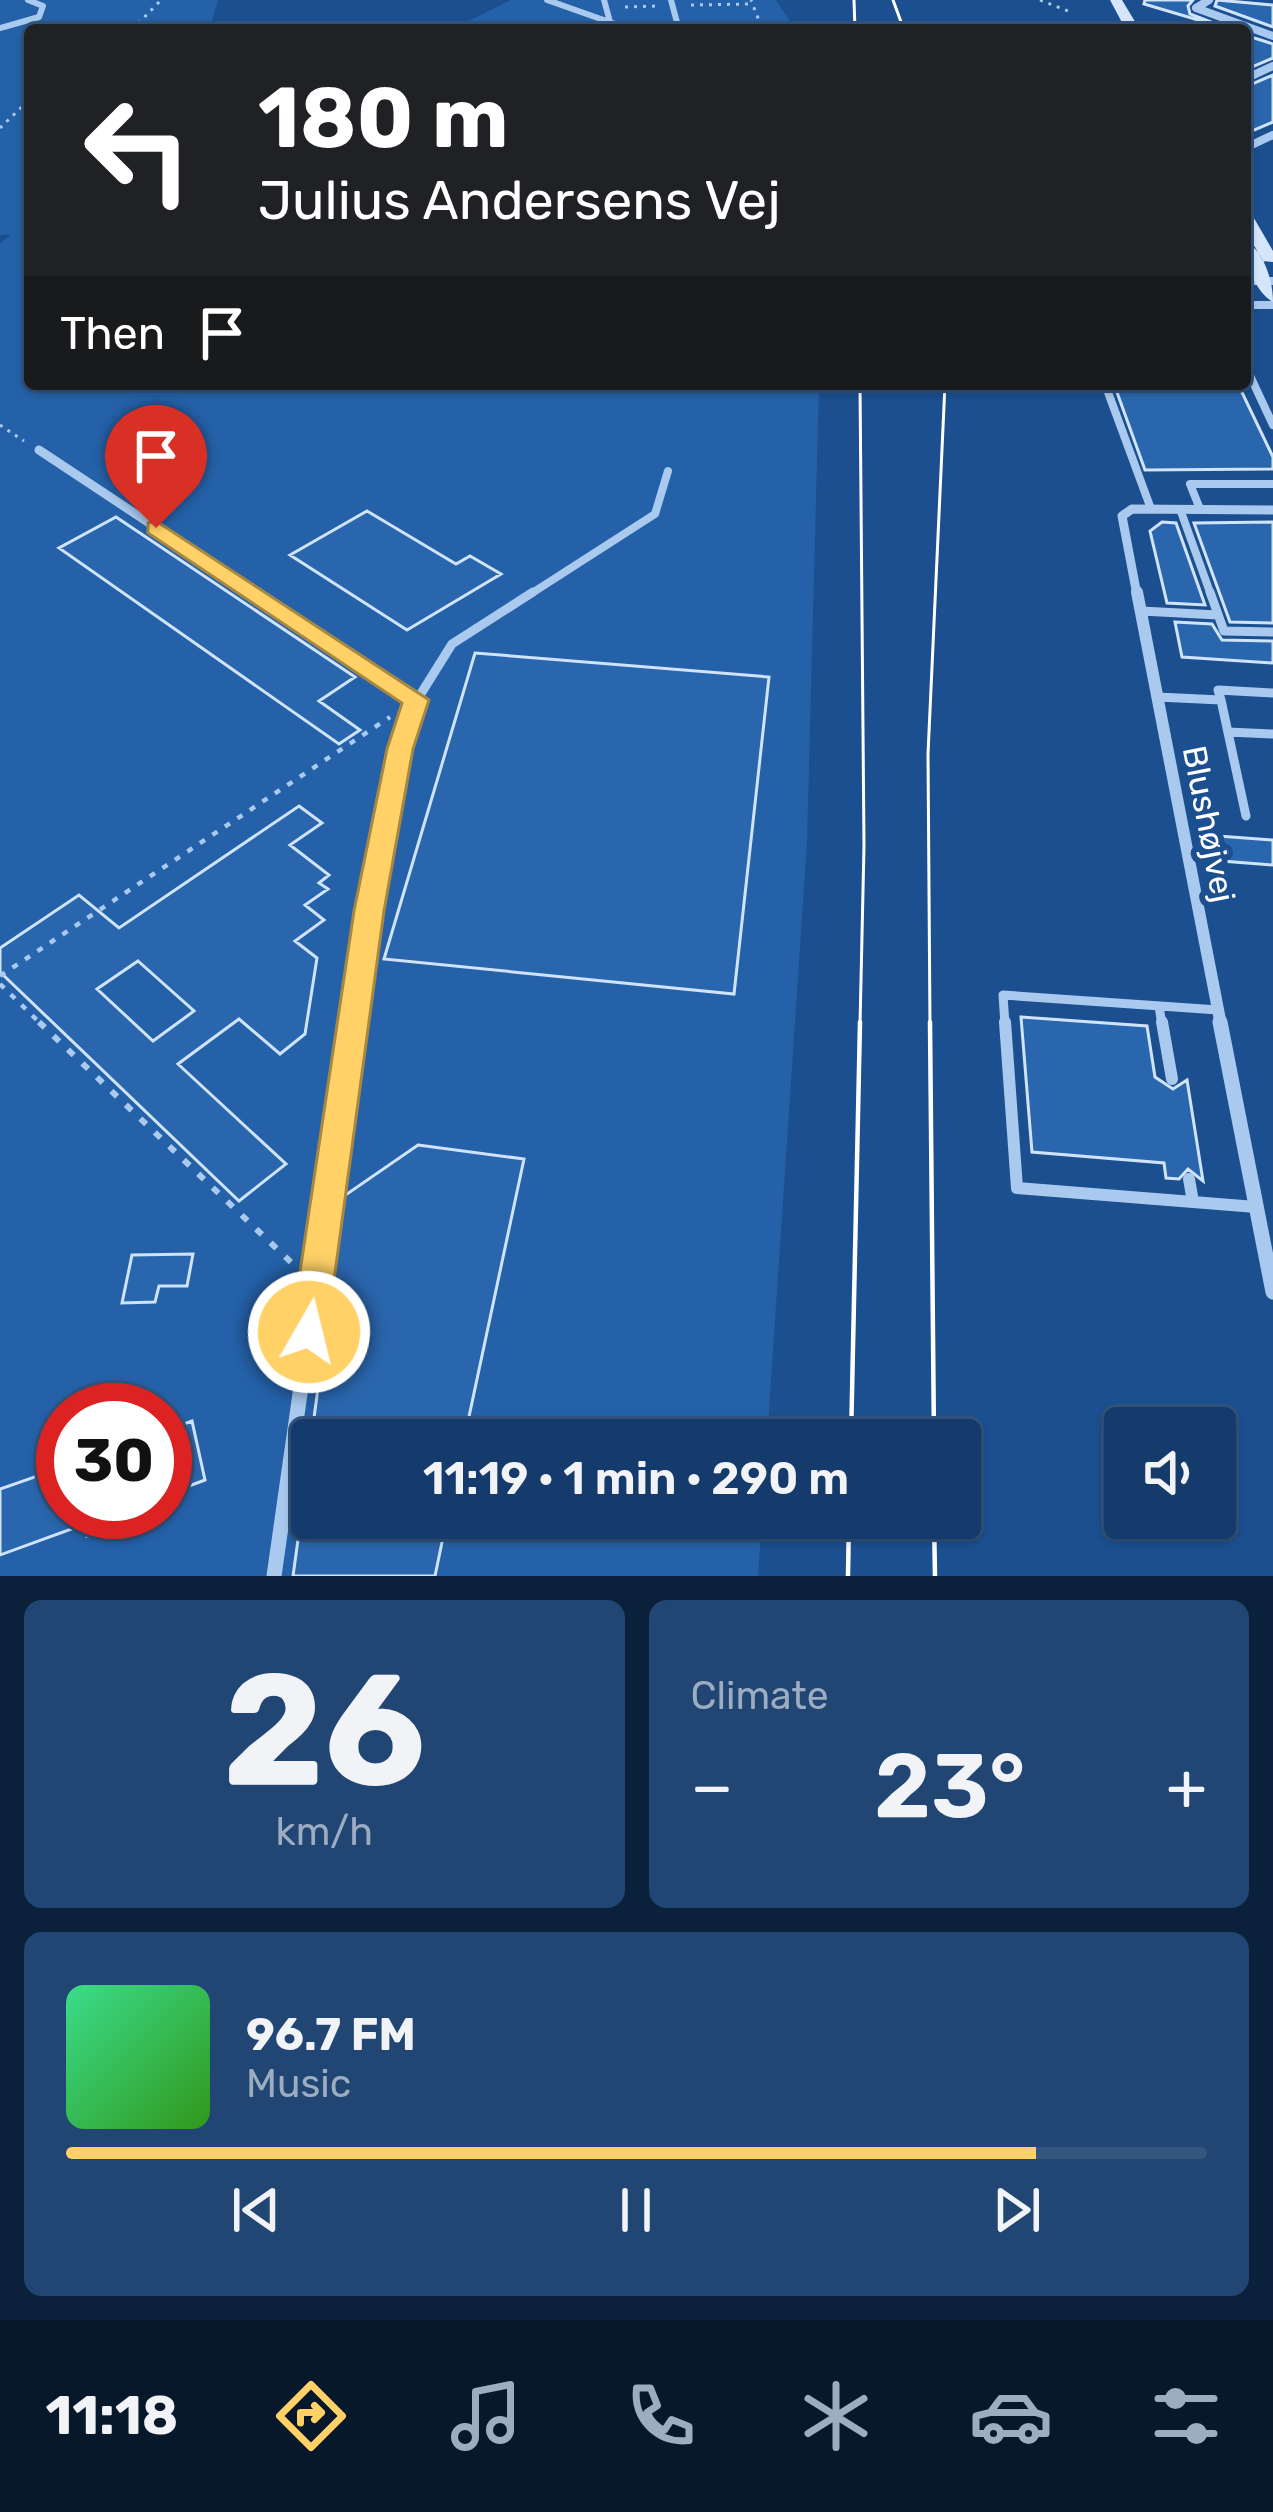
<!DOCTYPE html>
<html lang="en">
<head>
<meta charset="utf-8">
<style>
	:root { --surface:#143b6b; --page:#214673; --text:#f1f3f6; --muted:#9dadc1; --line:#33557e; --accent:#ffd166 }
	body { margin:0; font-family:Rubik,sans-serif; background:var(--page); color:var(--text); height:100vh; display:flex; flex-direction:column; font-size:45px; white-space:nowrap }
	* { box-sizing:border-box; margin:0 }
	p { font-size:39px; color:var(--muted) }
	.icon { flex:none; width:66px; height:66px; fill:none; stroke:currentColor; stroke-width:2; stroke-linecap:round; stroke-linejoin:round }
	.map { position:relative; height:1576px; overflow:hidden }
	.drawer { display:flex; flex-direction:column; gap:24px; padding:24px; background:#0b203b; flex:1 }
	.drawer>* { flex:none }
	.top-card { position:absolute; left:24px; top:24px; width:1227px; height:366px; border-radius:12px; box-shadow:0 3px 9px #0004,0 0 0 3px var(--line); background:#202124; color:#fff; overflow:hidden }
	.controls { position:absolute; left:1104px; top:1407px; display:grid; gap:24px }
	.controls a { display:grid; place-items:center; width:132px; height:132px; border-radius:12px; background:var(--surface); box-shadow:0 3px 9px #0004,0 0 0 3px var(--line); font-size:60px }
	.speed { position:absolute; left:36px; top:1383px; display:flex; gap:24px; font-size:60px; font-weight:700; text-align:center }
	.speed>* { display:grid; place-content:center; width:156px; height:156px; border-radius:50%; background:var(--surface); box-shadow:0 3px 9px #0004,0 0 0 3px var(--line); line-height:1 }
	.speed .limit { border:18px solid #d22; background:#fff; color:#111 }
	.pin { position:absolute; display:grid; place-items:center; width:102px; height:102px; color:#fff; margin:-123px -51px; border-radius:50% 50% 50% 0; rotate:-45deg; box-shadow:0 0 12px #0007 }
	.pin .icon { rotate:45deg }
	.me { position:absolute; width:132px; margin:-66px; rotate:8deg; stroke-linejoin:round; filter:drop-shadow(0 0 9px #0008) }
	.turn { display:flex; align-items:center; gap:42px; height:252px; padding:0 36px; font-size:54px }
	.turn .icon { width:156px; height:156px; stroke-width:2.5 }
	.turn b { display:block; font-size:84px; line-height:102px }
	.then { display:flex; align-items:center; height:114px; padding:0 36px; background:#0003; gap:24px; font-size:45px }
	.big { font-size:90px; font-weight:600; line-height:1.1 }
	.drawer .card { flex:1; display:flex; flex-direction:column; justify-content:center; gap:18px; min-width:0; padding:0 42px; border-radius:18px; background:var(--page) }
	.drawer .dial { align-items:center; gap:0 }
	.dial b { font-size:156px; line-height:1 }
	.song { display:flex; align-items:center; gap:36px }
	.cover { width:144px; height:144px; border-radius:18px; background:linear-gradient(135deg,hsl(150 70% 55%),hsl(110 70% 35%)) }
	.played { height:12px; border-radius:6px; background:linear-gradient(90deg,var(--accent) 85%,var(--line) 85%) }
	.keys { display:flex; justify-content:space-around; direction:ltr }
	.heat { display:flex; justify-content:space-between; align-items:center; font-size:66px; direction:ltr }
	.drawer .tiles { flex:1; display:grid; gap:24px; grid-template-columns:1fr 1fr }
	.card:last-child { grid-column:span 2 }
	.trip { position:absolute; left:291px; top:1419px; width:690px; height:120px; border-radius:12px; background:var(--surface); box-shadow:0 3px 9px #0004,0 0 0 3px var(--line); font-weight:600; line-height:120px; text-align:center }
	.menu { display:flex; height:192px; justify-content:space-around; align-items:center; background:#08182b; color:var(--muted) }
	.menu .icon { width:84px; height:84px }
	.menu .selected { color:var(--accent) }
	.menu b { font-size:54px; color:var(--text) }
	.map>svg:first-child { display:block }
</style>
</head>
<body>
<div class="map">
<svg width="1273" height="1576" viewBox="0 0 1273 1576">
	<rect width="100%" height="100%" fill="#1b4f8f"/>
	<path fill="#2461a8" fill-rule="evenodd" d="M0,0H218L209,30H30V384H819L807,842L767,1440H312V1518H762L758,1576H0V243L11,235H0ZM63,1410H165V1512H63Z
		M511,0H776L796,30H429L465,23Z"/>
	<path fill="#2a66ad" stroke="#cfe3fa" stroke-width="3" fill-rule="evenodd" d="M1145,0H1193L1188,6L1190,14L1232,30L1144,4Z
		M1217,0L1273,5V27L1215,6Z
		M1245,35L1273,44V58L1245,70Z
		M1273,75V122L1245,134V87Z
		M1114,384H1238L1273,457V469L1145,470Z
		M367,511L456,564L470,556L501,574L407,630L290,555Z
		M116,517L355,677L319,701L360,730L339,744L59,548Z
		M1162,522L1176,523L1205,605L1167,603L1150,531Z
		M1273,522V623L1230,622L1194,523Z
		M1175,622L1212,624L1222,640L1273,641V663L1182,657Z
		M475,653L769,677L734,994L384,959Z
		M299,806L322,823L290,845L329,875L319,883L328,889L305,905L324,920L295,941L317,958L305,1034L280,1054L239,1019L178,1064L286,1164L239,1201L0,972V948L79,895L119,928ZM138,961L194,1011L153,1041L97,989Z
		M1218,836L1273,840V865L1222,861Z
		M1021,1017L1147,1026L1155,1077L1173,1089L1187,1080L1203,1181L1188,1169L1179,1179L1166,1178L1164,1163L1032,1152Z
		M418,1145L524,1159L464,1440H311L344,1196Z
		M193,1254L187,1286H159L155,1302L122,1303L132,1255Z
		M192,1421L205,1480L165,1495V1431Z
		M63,1467V1512L145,1514L87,1536L85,1524L0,1555V1489Z
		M301,1518H447L435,1576H293Z"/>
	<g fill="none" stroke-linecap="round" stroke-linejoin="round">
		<path stroke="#a9c9ee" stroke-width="3" stroke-dasharray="3 6" stroke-linecap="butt" d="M1040,0L1068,11
			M691,5L752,4
			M625,7L656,6
			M693,25L760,23L751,0
			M132,30L161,0
			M0,128L30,99
			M0,425L24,441"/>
		<path stroke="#a9c9ee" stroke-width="4.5" stroke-dasharray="6 9" stroke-linecap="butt" d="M0,976L390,717
			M0,984L42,1025"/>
		<path stroke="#a9c9ee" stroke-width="6" stroke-dasharray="8 12" stroke-linecap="butt" d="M39,1022L295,1266"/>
		<path stroke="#a9c9ee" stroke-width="6" d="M547,0L632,30
			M604,0L610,22
			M671,0L679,30
			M0,28L39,17L43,6L28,0
			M956,30L1131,27"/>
		<path stroke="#a9c9ee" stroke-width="8" d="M1245,281H1273
			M1245,305H1273
			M1245,365L1273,425
			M1105,384L1151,509
			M1180,509L1211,595
			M1200,509L1190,484H1273
			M529,595L655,514L668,471"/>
		<path stroke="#a9c9ee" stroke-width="9" d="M1210,592L1224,631L1273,632
			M1141,611L1218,615
			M1157,697L1221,700L1218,690L1273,693
			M417,700L452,644L533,592
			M1221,700L1246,816
			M1228,732L1273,734
			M1159,1006L1162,1025
			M1005,1025L1003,995L1218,1010"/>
		<path stroke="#a9c9ee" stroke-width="12" d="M1005,1022L1017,1188L1256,1207
			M1162,1022L1172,1079
			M1189,1179L1193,1202"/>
		<path stroke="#a9c9ee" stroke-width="8" d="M1209,0L1196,8L1273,36
			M1245,79L1273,66
			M1245,148L1273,135"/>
		<path stroke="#a9c9ee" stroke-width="9" d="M39,450L258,595
			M1137,595L1122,516L1132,509L1273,510"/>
		<path stroke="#a9c9ee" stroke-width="12" d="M254,592L417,700L400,750L353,1025
			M1137,592L1221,1025"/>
		<path stroke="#a9c9ee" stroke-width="15" d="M1220,1022L1273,1292
			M274,1576L353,1022"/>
		<path fill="#d6e6fa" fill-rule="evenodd" d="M1110,0H1122L1140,30H1126Z
			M1245,211L1251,213L1273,251V262L1263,261L1245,230Z
			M1245,240C1264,252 1273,280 1273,302C1254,291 1245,262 1245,240Z"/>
		<path stroke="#fff" stroke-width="3" d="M854,0L855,30
			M893,0L904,30
			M860,384L864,846L860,1025
			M930,1025L928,754L945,384"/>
		<path stroke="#fff" stroke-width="4.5" d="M930,1022L934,1440
			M851,1440L860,1022
			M934,1518L935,1576
			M848,1576L849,1518"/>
	</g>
	<path fill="#ffd166" stroke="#a68842" stroke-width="3" d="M156,521L429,700L413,749L384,911L327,1332L322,1344L309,1349L296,1344L291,1332L354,911L387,749L402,703L148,533V523Z"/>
	<g text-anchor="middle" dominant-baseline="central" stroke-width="12" stroke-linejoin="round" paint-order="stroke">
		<g font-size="33" fill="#fff" stroke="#1b4f8f">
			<text transform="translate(1209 824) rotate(79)">Blushøjvej</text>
		</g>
	</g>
</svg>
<div class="controls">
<a><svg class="icon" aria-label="sound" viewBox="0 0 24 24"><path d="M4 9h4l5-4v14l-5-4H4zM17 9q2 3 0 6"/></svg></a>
</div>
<div class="speed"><div class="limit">30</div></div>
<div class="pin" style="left:156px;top:528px;background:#d93025"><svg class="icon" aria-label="arrive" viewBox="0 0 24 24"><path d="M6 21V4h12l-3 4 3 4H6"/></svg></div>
<svg class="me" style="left:309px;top:1332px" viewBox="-20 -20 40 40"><circle r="17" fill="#ffd166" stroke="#fff" stroke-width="3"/><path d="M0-11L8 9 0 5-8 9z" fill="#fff"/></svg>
<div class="trip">11:19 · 1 min · 290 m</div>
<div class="top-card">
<div class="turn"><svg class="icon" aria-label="left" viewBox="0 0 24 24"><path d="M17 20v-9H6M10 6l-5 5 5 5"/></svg><div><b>180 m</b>Julius Andersens Vej</div></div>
<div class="then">Then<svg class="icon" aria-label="arrive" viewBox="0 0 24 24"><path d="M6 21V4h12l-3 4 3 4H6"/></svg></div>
</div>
</div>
<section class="drawer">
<div class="tiles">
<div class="card dial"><b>26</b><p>km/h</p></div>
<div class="card"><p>Climate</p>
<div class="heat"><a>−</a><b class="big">23°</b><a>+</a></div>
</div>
<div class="card">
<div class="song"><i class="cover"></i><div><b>96.7 FM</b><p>Music</p></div></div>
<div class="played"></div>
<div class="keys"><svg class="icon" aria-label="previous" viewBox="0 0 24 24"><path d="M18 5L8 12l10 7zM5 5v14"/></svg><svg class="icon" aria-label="pause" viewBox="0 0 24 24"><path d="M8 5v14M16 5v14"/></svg><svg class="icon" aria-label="next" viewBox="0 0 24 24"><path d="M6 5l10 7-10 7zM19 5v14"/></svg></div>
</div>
</div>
</section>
<nav class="menu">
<b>11:18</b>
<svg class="icon selected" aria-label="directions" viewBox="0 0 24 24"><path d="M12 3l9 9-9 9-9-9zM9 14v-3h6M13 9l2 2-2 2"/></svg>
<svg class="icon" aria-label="music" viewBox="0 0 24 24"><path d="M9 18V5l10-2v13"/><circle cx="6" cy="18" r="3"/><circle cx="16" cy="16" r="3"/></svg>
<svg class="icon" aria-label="phone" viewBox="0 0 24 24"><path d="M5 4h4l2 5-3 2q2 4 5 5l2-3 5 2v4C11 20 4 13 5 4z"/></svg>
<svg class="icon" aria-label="climate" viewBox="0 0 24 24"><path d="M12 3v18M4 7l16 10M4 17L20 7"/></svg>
<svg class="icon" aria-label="car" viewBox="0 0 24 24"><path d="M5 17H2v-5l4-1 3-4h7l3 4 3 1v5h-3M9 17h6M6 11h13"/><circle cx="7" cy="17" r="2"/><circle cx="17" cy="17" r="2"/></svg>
<svg class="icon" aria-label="filters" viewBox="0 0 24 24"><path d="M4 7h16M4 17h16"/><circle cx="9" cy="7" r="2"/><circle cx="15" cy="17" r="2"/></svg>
</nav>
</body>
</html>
